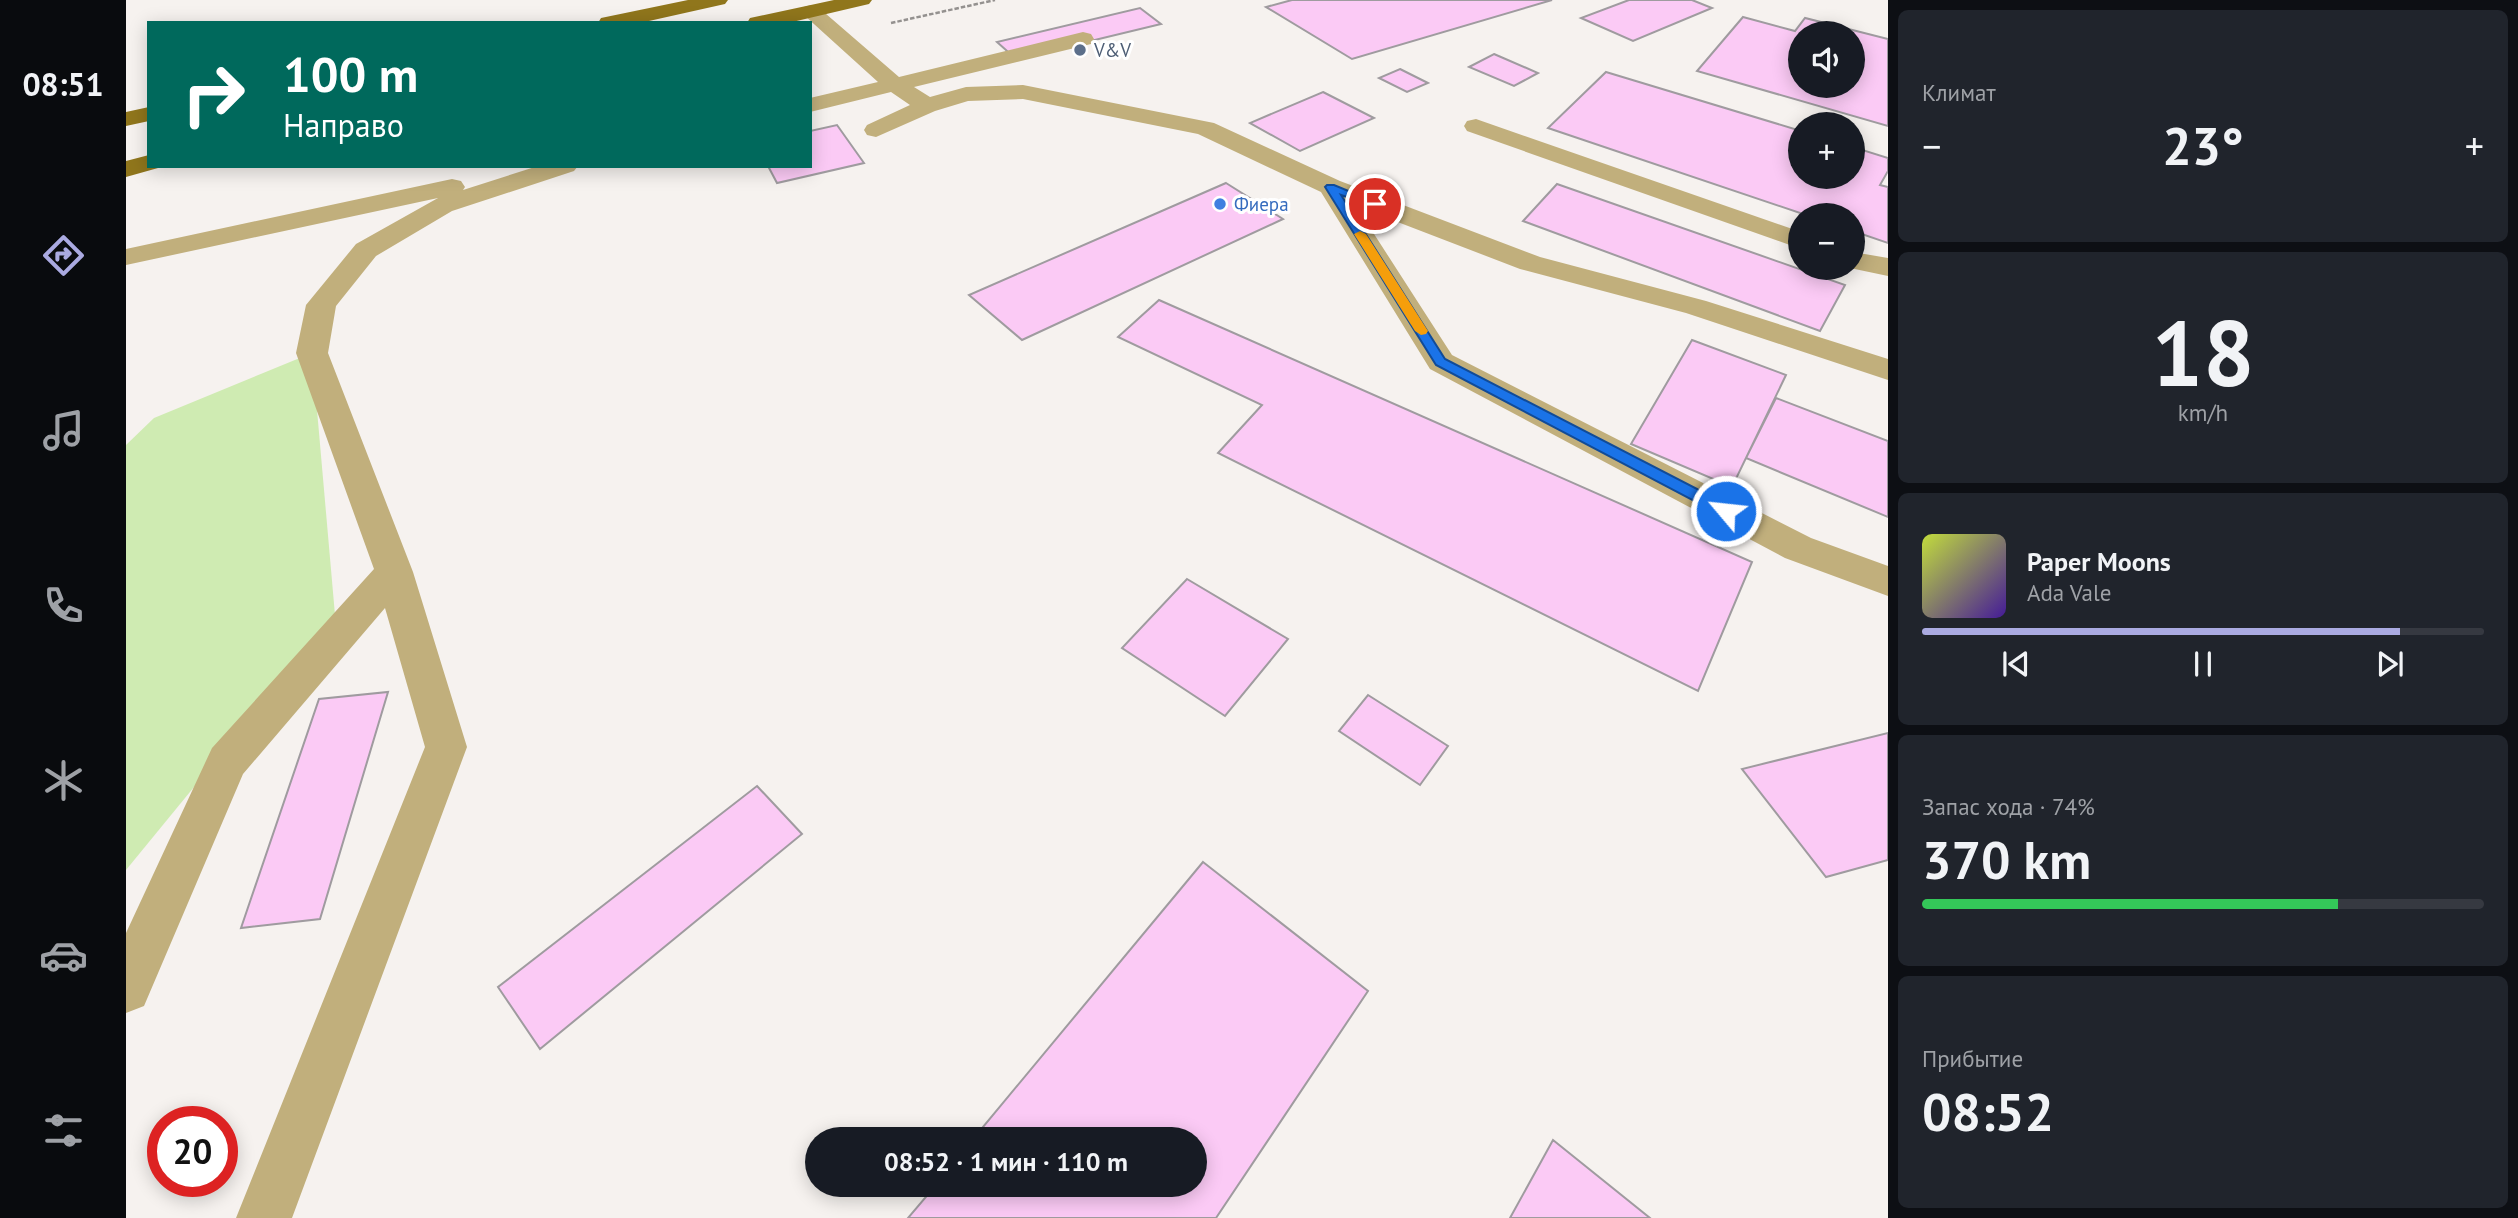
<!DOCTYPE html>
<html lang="ru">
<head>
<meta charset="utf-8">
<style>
	:root { --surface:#171b24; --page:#20242c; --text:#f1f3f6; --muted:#9ea1a6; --line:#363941; --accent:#aaaae1 }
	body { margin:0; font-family:"PT Sans",sans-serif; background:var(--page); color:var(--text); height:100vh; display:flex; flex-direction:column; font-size:26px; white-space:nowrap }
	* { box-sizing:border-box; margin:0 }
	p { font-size:23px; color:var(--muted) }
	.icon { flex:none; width:38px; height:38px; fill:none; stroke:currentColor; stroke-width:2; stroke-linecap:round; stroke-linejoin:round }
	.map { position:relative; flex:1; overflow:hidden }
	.drawer { display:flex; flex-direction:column; gap:10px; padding:10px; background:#0d0f14; width:630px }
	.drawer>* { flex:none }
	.guide { position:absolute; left:21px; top:21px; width:665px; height:147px; border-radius:0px; box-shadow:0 4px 18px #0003; background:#00695c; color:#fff; overflow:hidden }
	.controls { position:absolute; left:1662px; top:21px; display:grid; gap:14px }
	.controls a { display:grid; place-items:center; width:77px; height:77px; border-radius:50%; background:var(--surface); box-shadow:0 4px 18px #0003; font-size:35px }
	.speed { position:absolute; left:21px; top:1106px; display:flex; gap:14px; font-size:35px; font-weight:700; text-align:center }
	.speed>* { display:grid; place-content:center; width:91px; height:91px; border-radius:50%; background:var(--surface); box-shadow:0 4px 18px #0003; line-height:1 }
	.speed .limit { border:10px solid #d22; background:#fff; color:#111 }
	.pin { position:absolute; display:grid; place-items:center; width:60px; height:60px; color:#fff; margin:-30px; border:4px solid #fff; border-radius:50%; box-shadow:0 2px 7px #0007 }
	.me { position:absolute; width:77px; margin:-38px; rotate:298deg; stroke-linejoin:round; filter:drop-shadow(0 0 5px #0008) }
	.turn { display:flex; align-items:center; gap:24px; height:147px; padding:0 21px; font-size:32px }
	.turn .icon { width:91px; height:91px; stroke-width:2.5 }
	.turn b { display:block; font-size:49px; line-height:60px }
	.big { font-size:52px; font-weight:700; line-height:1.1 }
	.drawer .tile { flex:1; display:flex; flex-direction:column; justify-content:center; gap:10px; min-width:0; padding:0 24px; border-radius:10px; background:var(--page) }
	.drawer .dial { align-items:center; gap:0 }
	.dial b { font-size:91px; line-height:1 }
	.song { display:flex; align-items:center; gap:21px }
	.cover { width:84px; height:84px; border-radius:10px; background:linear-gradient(135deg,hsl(70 70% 55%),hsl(260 70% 35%)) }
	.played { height:7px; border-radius:4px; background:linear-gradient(90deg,var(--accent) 85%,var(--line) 85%) }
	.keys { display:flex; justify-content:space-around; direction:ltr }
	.heat { display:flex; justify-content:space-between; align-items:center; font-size:38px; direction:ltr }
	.charge { height:10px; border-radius:5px; background:linear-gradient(90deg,#34c759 74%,var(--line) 0) }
	.trip { position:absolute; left:679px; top:1127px; width:402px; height:70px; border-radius:35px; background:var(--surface); box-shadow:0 4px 18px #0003; font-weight:700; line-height:70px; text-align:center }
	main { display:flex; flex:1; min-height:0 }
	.tabs { display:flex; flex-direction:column; width:126px; justify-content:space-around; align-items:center; background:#090b0e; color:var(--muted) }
	.tabs .icon { width:49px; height:49px }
	.tabs .active { color:var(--accent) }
	.tabs b { font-size:32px; color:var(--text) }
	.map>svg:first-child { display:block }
</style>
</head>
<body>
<main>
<nav class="tabs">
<b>08:51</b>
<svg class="icon active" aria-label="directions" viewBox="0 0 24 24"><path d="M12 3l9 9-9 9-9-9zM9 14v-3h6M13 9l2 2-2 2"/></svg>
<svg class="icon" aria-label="music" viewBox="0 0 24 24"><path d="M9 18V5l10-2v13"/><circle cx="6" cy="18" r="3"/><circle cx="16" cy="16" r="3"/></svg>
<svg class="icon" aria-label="phone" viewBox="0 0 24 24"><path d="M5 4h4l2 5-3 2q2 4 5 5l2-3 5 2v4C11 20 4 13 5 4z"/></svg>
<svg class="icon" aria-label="climate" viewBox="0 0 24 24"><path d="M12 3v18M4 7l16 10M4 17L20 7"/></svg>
<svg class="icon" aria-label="car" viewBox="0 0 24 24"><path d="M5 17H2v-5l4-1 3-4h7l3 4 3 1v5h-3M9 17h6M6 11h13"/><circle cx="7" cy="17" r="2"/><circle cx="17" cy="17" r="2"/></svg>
<svg class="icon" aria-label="filters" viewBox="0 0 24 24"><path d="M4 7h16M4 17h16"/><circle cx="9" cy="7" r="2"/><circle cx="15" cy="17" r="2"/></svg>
</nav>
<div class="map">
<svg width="1762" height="1218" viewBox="0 0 1762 1218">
	<rect width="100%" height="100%" fill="#f6f2ef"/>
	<path fill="#cfebb2" d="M186,353L209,615L0,870V445L28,418Z"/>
	<path fill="#fbcaf5" stroke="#9f9b9f" stroke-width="2" fill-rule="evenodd" d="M1166,0H1426L1226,59L1140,7Z
		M1503,0H1566L1586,8L1507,41L1455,18Z
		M1014,8L1035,24L890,59L871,42Z
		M1617,17L1669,31L1679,18L1762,39V126L1571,71ZM1675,33H1727V86H1675Z
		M1368,54L1412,73L1388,86L1343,67Z
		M1274,69L1302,83L1281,92L1253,78Z
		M1480,72L1675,131V177H1727V147L1762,158V171L1754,185L1762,187V243L1727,231V215H1680L1422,128Z
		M1197,92L1248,118L1174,151L1124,123Z
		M711,125L738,163L651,183L642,166H684V131Z
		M1100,183L1157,219L896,340L843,295Z
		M1431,184L1719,285L1694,331L1397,221Z
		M1033,300L1626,562L1572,691L1092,453L1136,405L992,337Z
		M1566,340L1660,375L1606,487L1505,444Z
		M1650,398L1762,441V517L1620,458Z
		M1061,579L1162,639L1099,716L996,648Z
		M262,692L194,919L115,928L193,699Z
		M1242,695L1322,746L1294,785L1213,731Z
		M1762,733V860L1700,877L1616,769Z
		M631,786L676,834L414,1049L372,987Z
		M1077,862L1242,991L1090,1218H782L810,1185H1069V1139H847Z
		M1427,1140L1524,1218H1384Z"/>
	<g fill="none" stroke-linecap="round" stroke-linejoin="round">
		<path stroke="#94918f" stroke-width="2.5" stroke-dasharray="4.5 2" stroke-linecap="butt" d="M765,23L869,0"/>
		<path fill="#c1af7c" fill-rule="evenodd" d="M685,5L692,7L773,77L957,32L965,34L968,39L965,44L788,87L804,97L840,87L897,85L1088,123L1214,181L1414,257L1580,301L1762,359V380L1560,313L1394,269L1230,206L1326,355L1685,538L1762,566V596L1659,558L1304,369L1195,192L1072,134L897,99L842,101L809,111L750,137L741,135L738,130L741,125L784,105L765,92L684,112V98L752,82L678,15L674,11L678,7Z
			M1350,119L1675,232V249L1341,131L1338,126L1341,121Z
			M412,166H452L448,171L326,211L250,256L210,306L202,353L287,572L341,747L166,1218H110L299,747L259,608L117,774L18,1006L0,1013V933L86,748L248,569L170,353L180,305L230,244L312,198L0,265V249L326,179L335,181L339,187L337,190Z
			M1727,252L1762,258V276L1724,268H1727Z"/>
		<path fill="#90761c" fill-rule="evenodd" d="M562,0H602L599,4L514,23H472L475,18Z
			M708,0H746L743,4L662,23H621L624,18Z
			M23,107V121L0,126V112Z
			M23,155V166H33L32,168L0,177V161Z"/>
	</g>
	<path fill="#1a73e8" stroke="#114b97" stroke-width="2" d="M1201,185H1208L1254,204L1249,207L1215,195L1319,359L1606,507L1608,511L1606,515H1595L1310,365L1199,187Z"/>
	<path fill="#f59e0b" d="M1234,231L1240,234L1302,331L1300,334L1295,335L1289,331L1228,234Z"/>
	<circle fill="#5c6f8a" stroke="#fff" stroke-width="2.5" cx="954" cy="50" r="7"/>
	<circle fill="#3f7fe0" stroke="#fff" stroke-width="2.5" cx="1094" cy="204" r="7"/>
	<g text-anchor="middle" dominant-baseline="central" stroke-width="6" stroke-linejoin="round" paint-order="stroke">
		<g font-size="19" fill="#4e5e75" stroke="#fff" text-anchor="start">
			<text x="968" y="50">V&amp;V</text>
		</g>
		<g font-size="19" fill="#366cbe" stroke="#fff" text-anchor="start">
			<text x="1108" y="204">Фиера</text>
		</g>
	</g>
</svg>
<div class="controls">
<a><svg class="icon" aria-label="sound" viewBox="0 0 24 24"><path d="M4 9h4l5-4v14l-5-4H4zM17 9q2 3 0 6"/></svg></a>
<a>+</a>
<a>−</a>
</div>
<div class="speed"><div class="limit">20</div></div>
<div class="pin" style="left:1249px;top:204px;background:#d93025"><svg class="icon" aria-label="arrive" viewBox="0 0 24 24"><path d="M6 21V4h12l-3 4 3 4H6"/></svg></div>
<svg class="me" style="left:1600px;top:511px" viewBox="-20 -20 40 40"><circle r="17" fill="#1a73e8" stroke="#fff" stroke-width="3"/><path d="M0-11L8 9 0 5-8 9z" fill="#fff"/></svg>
<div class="trip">08:52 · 1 мин · 110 m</div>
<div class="guide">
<div class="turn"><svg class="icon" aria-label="right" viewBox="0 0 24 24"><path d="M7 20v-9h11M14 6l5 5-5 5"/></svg><div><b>100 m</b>Направо</div></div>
</div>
</div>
<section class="drawer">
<div class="tile"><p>Климат</p>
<div class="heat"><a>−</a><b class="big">23°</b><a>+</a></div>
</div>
<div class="tile dial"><b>18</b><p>km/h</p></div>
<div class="tile">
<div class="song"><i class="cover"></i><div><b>Paper Moons</b><p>Ada Vale</p></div></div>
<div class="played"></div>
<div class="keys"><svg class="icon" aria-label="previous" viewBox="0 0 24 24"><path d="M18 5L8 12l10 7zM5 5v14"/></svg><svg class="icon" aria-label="pause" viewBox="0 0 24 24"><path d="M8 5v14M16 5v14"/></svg><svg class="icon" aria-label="next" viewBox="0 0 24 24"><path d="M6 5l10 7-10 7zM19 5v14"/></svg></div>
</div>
<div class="tile"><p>Запас хода · 74%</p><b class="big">370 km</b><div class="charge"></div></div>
<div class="tile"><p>Прибытие</p><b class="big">08:52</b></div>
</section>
</main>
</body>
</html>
